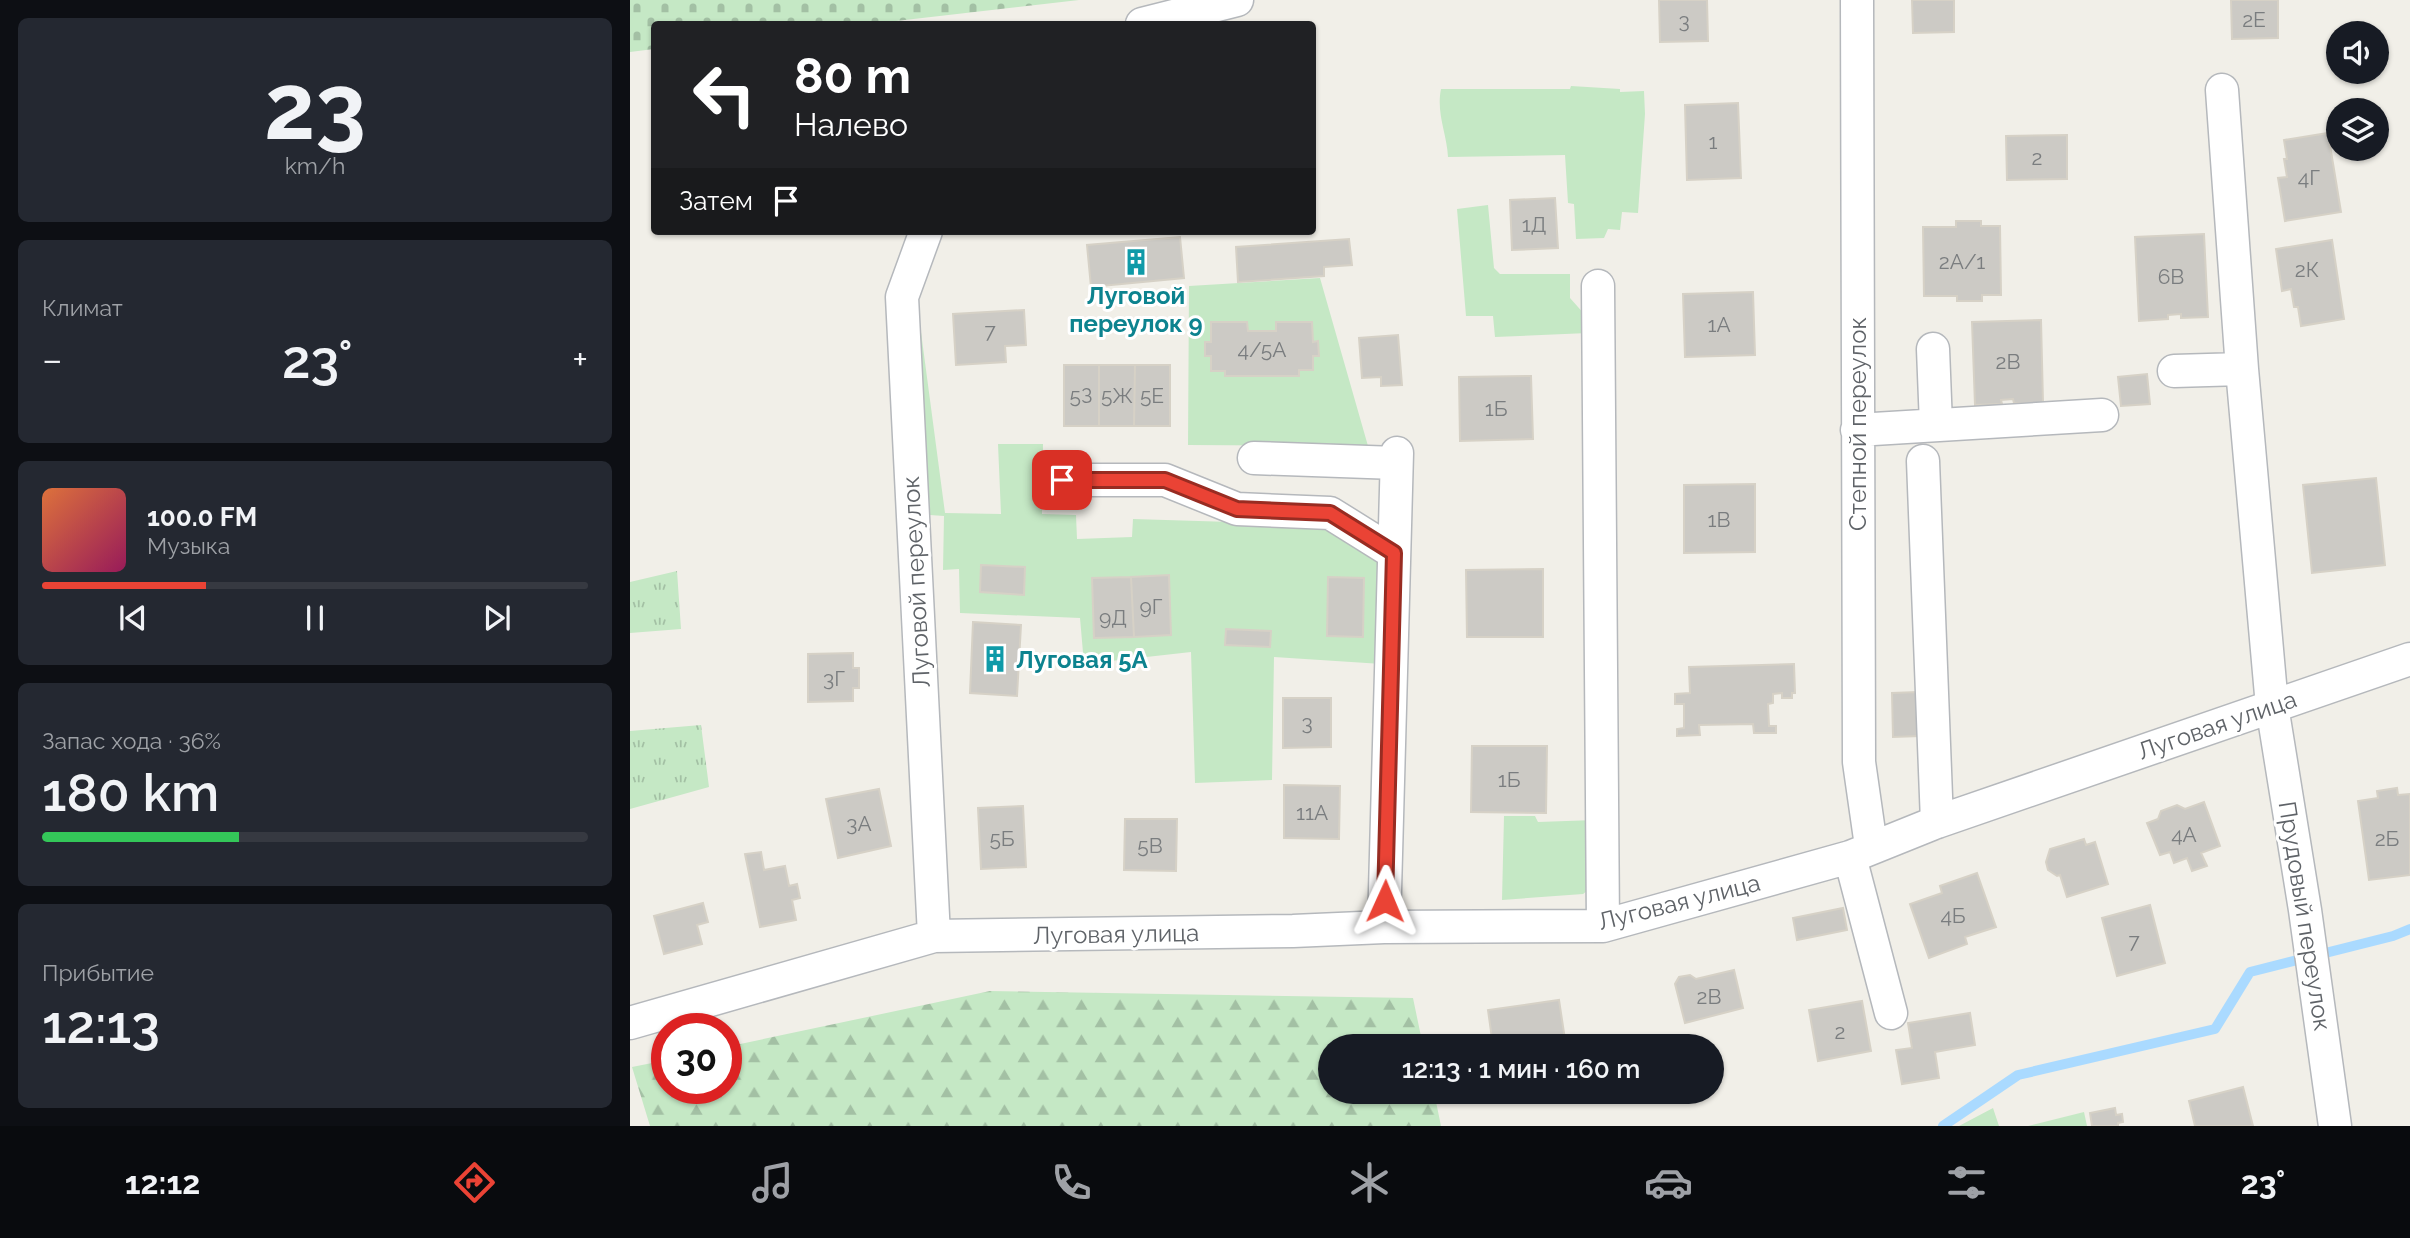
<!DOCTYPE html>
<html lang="ru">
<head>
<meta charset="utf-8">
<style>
	:root { --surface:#171b24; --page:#242831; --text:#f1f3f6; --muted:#9ea1a6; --line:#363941; --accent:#ea4335 }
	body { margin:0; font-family:Raleway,sans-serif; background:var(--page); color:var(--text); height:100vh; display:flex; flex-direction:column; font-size:26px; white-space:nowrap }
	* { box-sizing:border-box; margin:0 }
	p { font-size:23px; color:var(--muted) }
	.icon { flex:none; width:38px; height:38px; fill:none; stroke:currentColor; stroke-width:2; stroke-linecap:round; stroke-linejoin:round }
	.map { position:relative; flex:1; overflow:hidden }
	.side { display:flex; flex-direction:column; gap:18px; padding:18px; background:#0d0f14; width:630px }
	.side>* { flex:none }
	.hud { position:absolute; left:21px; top:21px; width:665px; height:214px; border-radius:7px; box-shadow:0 2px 5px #0004; background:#202124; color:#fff; overflow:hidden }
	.tools { position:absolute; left:1696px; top:21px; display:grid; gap:14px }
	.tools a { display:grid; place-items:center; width:63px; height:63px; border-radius:50%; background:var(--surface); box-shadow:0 2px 5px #0004; font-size:35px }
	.speed { position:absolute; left:21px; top:1013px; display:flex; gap:14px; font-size:35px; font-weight:700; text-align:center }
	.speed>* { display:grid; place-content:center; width:91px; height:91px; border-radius:50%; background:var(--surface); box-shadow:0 2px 5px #0004; line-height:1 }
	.speed .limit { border:10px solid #d22; background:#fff; color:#111 }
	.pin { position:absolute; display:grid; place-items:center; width:60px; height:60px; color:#fff; margin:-30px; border-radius:14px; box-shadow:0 4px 10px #0006 }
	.me { position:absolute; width:77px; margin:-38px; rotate:1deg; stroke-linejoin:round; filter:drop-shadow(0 0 5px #0008) }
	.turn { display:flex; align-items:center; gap:24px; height:147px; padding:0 28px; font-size:32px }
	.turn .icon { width:91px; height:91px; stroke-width:2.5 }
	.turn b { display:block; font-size:49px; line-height:60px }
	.then { display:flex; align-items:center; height:66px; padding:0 28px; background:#0003; gap:14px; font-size:26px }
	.big { font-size:52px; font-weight:600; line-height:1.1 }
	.side .widget { flex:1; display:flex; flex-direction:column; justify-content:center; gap:10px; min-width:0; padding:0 24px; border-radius:10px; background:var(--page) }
	.side .dial { align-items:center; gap:0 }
	.dial b { font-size:91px; line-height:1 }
	.song { display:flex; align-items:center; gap:21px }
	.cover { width:84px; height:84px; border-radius:10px; background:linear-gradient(135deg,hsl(20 70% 55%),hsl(330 70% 35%)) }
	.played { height:7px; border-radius:4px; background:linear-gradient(90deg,var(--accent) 30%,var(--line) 30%) }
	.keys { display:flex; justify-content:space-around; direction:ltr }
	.heat { display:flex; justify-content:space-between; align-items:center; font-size:38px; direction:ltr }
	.charge { height:10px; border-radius:5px; background:linear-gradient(90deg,#34c759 36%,var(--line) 0) }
	.trip { position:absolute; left:688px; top:1034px; width:406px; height:70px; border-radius:35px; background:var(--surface); box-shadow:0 2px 5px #0004; font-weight:600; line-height:70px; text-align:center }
	.tabs { display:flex; height:112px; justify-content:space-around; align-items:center; background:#090b0e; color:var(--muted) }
	.tabs .icon { width:49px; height:49px }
	.tabs .selected { color:var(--accent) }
	.tabs b { font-size:32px; color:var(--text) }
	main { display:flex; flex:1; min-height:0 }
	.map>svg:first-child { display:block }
</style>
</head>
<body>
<main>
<section class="side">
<div class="widget dial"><b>23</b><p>km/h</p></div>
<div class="widget"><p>Климат</p>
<div class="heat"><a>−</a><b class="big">23°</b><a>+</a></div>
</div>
<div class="widget">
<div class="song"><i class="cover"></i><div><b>100.0 FM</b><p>Музыка</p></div></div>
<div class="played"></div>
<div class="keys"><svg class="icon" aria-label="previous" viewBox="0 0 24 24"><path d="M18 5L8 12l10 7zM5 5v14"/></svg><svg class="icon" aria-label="pause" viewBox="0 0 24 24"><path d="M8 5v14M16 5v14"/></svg><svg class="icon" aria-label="next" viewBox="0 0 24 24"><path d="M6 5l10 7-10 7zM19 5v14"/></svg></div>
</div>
<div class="widget"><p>Запас хода · 36%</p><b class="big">180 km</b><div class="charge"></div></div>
<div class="widget"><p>Прибытие</p><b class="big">12:13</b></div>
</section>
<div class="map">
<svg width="1780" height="1126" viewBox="0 0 1780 1126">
	<defs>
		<pattern id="grass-tufts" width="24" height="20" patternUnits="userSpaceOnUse" patternTransform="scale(1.75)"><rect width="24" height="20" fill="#c5e8c5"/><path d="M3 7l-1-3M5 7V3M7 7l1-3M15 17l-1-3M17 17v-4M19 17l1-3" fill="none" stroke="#a3c0a4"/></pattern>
		<pattern id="forest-firs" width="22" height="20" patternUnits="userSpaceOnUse" patternTransform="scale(1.75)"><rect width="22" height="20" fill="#c5e8c5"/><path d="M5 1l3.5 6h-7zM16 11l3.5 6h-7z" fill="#a3c0a4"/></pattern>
		<pattern id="cemetery-stones" width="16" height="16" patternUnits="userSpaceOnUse" patternTransform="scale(1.75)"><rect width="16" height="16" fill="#c5e8c5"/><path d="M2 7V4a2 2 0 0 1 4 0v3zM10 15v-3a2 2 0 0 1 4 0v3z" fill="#a3c0a4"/></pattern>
	</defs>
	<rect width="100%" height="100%" fill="#f1efe8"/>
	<path fill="url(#grass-tufts)" d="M47,571L51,629L0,633V582Z
		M71,725L79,787L0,809V731Z"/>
	<path fill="url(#forest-firs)" d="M360,991L783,998L793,1046H700V1092H804L811,1126H20L2,1067L37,1060V1088H96V1047Z"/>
	<path fill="url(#cemetery-stones)" d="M0,0H449L240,24H24V49L0,52Z"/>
	<path fill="#c5e8c5" d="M941,86L990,89V92L1014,91L1015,114L1008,213L992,212L990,230L978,229L974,238L946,239L944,204L938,203L935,155L818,157C817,134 806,113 811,89H940Z
		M858,205L864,268L870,274H940V298L956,316L958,333L865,337L863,316H836L827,209Z
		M690,278L738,446L558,445L559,286Z
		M287,302L315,513L371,514L368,444H413L412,514L446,515L447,539L502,537L503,519L703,525L756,554L752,664L644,657L642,780L565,783L561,652L454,664L450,618L330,613L329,569L313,570L314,516L300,515Z
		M874,816H905L908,822L965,820L966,884L953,894L872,900Z
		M1363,1108L1369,1126H1329Z
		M1454,1112L1457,1126H1398Z"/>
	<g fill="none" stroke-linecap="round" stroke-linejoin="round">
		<path stroke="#aadaff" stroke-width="10" d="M1313,1126L1388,1075L1585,1029L1620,972L1763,936L1780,929"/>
	</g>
	<path fill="#cccac5" stroke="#d6d1c6" stroke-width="2" d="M1029,0H1077L1078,41L1030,42Z
		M1282,0H1324V32L1283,33Z
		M1601,0H1648V38L1602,39Z
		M1108,103L1111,178L1057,180L1055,105Z
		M1698,133L1711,212L1655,221L1648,178L1657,177L1654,159H1657L1654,140Z
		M1437,135V179L1377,180L1376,136Z
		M925,198L928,248L882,250L880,200Z
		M1326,221H1351V226H1370L1371,295H1352V301H1327V296H1294L1293,227H1326Z
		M1574,234L1578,317L1551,318V314L1538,315V319L1509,321L1505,237Z
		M550,237L554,278L461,287L457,245Z
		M719,239L722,265L694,267V276L608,282L606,247Z
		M1702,240L1714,319L1671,326L1668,307H1664L1661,289L1652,291L1646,249Z
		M1123,292L1125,355L1055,357L1053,294Z
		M394,310L396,345L375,346L376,362L326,365L323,314Z
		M1411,320L1413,403H1384L1383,399L1371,400L1372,404L1345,405L1342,322Z
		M581,322H617L618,331H646V322H682L683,342L688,341L689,356H683V370H669V376H595V371H581V356H575V342H581Z
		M768,335L772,385L751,386V377L732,378L729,338Z
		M434,365H469V426H434Z
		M469,365H505L504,426H469Z
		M505,365H540V426H504Z
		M1517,374L1520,404L1491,406L1488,377Z
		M901,376L903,439L830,441L829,377Z
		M1746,478L1755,565L1682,573L1673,485Z
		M1125,484V552L1054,553V485Z
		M351,565L395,567L394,595L350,592Z
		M913,569V637H837L836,570Z
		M539,575L541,635L504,637L501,577Z
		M501,577L504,637L464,638L462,578Z
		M698,577L734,578L733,637L697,636Z
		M343,622L391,625L387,696L340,693Z
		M596,629L641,631L640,647L595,645Z
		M223,653V668H229V688H223V701L178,702V654Z
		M1164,664L1165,693H1162V698H1152V693L1143,694V703L1138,704L1139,726H1146V733H1124L1123,724L1069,725L1070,735L1047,736V729L1054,728V704H1045V694L1060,693L1059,667Z
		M1288,692L1290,736L1263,737L1262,693Z
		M653,698H701V747L653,748Z
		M842,746H917L916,813L841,812Z
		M654,785L710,786L709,839L654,838Z
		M1767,788L1768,795L1780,794V875L1739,880L1728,801L1748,798L1747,791Z
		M249,789L261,846L208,858L196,799Z
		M1574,802L1590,846L1571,853L1577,866L1562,871L1557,858L1544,863L1540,852L1530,855L1517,823L1528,819L1531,811L1547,805L1555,809Z
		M393,806L396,867L351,869L348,808Z
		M495,819H547L546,871L494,870Z
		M1454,839L1456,845L1465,842L1478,884L1437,897L1430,875L1427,876L1418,870L1416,862L1420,849Z
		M131,852L134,870L155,866L159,886L167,884L170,898L162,900L166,920L130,927L115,854Z
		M1347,873L1366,927L1335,937L1337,944L1299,958L1280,904L1312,893L1310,886Z
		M73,903L78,922L67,925L72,944L34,954L24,916Z
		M1520,905L1535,963L1487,976L1472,918Z
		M1213,908L1217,930L1167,940L1163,918Z
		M1104,970L1113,1008L1055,1023L1045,984L1049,977L1060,975L1066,979Z
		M929,1000L936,1046H863L858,1010Z
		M1232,1001L1241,1051L1188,1061L1179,1010Z
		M1340,1013L1345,1045L1305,1052L1309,1078L1272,1084L1266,1050L1282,1048L1278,1023Z
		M1613,1087L1623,1126H1565L1559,1101Z
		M1485,1108L1486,1115L1492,1114L1493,1122L1488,1123V1126H1462L1460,1113Z"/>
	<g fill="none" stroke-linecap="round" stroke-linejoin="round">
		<defs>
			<path id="minor" d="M1227,0L1229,762L1241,846
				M512,24L607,0
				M1592,90L1612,369L1642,706L1675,910L1705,1126
				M296,231L272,297L304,936
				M968,286L973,926
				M1303,349L1306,425
				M1544,371L1612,369
				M1227,430L1472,415
				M624,458L766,463
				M1293,461L1307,822
				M432,480H535L607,509L700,513L764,553
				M1220,857L1261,1013
				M754,927L767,453
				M0,1023L304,936L663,931L754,927L973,926L1220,857L1307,822L1780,659"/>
		</defs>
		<use href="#minor" stroke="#b5b8bc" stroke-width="35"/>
		<use href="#minor" stroke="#fff" stroke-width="32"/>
	</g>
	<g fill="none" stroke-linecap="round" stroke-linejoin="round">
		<defs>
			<path id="route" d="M432,480H535L607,509L700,513L764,553L755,901"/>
		</defs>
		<use href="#route" stroke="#982c22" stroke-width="18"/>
		<use href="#route" stroke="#ea4335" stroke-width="12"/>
	</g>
	<defs>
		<symbol id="building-bare" viewBox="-9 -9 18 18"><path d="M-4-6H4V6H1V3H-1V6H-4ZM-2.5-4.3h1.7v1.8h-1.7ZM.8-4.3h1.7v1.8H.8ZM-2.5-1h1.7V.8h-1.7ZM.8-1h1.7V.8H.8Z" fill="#0f9aa8" stroke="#fff" stroke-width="2.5" paint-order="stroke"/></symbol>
	</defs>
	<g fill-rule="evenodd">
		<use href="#building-bare" x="487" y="243" width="38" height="38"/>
		<use href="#building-bare" x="346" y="640" width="38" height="38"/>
	</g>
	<g text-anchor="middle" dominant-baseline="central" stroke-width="6" stroke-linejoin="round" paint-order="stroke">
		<g font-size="21" fill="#7a7d7f">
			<text x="1624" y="19">2Е</text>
			<text x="1054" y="20">3</text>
			<text x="1083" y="141">1</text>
			<text x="1407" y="157">2</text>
			<text x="1679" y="177">4Г</text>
			<text x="904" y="224">1Д</text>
			<text x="1332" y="261">2А/1</text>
			<text x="1677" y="269">2К</text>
			<text x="1541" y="276">6В</text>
			<text x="1089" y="324">1А</text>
			<text x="360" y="330">7</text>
			<text x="632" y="349">4/5А</text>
			<text x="1378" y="361">2В</text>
			<text x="451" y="395">5З</text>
			<text x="487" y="395">5Ж</text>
			<text x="522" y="395">5Е</text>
			<text x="866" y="408">1Б</text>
			<text x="1089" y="519">1В</text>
			<text x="521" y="606">9Г</text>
			<text x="483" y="617">9Д</text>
			<text x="204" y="678">3Г</text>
			<text x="677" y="722">3</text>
			<text x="879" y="779">1Б</text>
			<text x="682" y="812">11А</text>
			<text x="229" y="823">3А</text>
			<text x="1554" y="834">4А</text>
			<text x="372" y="838">5Б</text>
			<text x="1757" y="838">2Б</text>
			<text x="520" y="845">5В</text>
			<text x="1323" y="915">4Б</text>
			<text x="1504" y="940">7</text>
			<text x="1079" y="996">2В</text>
			<text x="1210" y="1031">2</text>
		</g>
		<g font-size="24" font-weight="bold" fill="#0d838f" stroke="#fff">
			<text x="506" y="295">Луговой<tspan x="506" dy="28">переулок 9</tspan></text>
			<text x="386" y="659" text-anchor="start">Луговая 5А</text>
		</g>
		<g font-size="24" fill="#5f6368" stroke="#fff">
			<text transform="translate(1227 424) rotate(-90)">Степной переулок</text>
			<text transform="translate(286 582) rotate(-93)">Луговой переулок</text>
			<text transform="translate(1587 725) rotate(-19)">Луговая улица</text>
			<text transform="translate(1049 902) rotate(-14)">Луговая улица</text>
			<text transform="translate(1675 916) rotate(81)">Прудовый переулок</text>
			<text transform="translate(486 934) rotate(-1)">Луговая улица</text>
		</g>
	</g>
</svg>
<div class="tools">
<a><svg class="icon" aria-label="sound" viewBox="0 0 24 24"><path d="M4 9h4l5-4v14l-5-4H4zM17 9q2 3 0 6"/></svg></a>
<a><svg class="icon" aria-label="layers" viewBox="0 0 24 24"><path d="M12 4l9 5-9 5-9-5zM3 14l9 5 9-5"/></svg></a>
</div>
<div class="speed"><div class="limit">30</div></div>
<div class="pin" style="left:432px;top:480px;background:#d93025"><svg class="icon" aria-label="arrive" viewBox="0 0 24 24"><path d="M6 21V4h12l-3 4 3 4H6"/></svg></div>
<svg class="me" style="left:755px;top:901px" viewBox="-20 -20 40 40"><path d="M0-17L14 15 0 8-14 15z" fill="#ea4335" stroke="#fff" stroke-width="4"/></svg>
<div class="trip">12:13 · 1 мин · 160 m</div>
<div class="hud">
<div class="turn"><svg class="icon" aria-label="left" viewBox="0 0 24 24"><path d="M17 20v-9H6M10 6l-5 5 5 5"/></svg><div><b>80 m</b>Налево</div></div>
<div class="then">Затем<svg class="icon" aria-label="arrive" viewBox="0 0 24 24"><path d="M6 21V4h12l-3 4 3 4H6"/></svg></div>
</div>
</div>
</main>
<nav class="tabs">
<b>12:12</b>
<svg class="icon selected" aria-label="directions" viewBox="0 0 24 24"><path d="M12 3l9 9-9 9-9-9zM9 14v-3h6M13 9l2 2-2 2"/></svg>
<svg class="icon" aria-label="music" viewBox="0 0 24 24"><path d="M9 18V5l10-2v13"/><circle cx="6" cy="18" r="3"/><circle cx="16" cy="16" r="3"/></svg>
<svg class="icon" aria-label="phone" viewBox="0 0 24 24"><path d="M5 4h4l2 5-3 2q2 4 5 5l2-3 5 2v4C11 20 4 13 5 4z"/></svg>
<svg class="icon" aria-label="climate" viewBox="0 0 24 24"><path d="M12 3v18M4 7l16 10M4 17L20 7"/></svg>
<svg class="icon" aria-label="car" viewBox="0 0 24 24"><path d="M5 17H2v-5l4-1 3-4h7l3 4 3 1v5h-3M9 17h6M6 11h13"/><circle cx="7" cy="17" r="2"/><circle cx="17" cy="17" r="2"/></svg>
<svg class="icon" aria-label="filters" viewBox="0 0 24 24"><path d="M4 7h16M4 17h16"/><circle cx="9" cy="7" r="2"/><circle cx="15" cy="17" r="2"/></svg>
<b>23°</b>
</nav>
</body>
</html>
